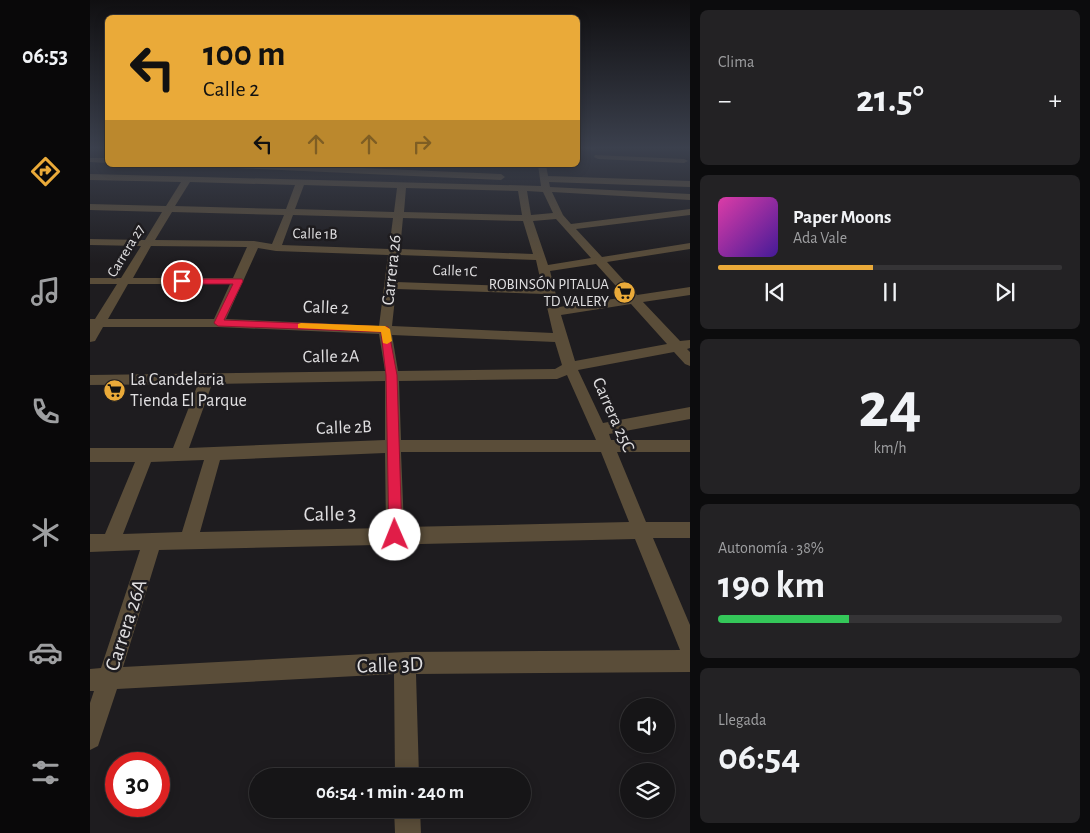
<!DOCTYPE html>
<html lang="es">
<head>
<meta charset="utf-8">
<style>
	:root { --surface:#161517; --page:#232224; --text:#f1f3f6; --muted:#9e9fa1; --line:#353436; --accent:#eaaa39 }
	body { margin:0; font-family:"Alegreya Sans",sans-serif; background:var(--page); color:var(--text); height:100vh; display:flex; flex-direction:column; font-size:19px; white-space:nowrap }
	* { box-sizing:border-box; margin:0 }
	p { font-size:16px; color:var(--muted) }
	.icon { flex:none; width:28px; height:28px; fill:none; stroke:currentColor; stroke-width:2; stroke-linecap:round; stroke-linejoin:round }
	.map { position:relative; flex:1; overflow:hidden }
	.details { display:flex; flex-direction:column; gap:10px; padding:10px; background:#0c0c0d; width:400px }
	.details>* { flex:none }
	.guide { position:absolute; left:15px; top:15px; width:475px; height:152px; border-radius:8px; box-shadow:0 2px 12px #0003,0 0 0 1px var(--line); background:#eaaa39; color:#111; overflow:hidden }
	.buttons { position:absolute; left:530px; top:698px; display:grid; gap:10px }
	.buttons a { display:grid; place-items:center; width:55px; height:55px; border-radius:50%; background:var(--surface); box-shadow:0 2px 12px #0003,0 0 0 1px var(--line); font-size:25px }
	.speed { position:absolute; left:15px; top:752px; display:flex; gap:10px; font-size:25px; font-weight:700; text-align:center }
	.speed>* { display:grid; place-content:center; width:65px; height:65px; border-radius:50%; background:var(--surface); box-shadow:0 2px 12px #0003,0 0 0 1px var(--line); line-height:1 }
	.speed .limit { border:8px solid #d22; background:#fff; color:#111 }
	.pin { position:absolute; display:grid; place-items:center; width:42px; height:42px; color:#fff; margin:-21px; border:2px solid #fff; border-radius:50%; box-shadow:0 1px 5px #0007 }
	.me { position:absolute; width:55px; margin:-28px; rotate:359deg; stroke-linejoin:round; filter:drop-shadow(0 0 4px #0008) }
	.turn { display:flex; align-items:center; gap:18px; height:105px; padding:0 15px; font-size:22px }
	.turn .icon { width:65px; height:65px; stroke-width:2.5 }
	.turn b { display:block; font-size:35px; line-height:42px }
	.lanes { display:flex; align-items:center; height:48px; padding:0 15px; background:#0003; justify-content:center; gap:25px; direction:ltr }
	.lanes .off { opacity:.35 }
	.big { font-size:38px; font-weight:600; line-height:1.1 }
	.details .card { flex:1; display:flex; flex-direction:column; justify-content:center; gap:8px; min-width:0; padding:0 18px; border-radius:8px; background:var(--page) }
	.details .dial { align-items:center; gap:0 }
	.dial b { font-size:65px; line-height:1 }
	.song { display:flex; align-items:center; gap:15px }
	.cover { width:60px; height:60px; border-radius:8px; background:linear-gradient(135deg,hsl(320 70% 55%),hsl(260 70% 35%)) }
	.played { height:5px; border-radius:2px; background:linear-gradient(90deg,var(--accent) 45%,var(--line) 45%) }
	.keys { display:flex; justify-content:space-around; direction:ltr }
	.heat { display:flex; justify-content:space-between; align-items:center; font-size:28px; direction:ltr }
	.charge { height:8px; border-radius:4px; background:linear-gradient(90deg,#34c759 38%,var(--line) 0) }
	.trip { position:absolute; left:159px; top:768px; width:282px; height:50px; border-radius:25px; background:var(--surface); box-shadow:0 2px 12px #0003,0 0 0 1px var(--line); font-weight:600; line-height:50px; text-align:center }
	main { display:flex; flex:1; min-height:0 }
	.tabs { display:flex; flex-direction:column; width:90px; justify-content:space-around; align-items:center; background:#090809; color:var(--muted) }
	.tabs .icon { width:35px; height:35px }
	.tabs .current { color:var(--accent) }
	.tabs b { font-size:22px; color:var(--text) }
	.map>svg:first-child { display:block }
</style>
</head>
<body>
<main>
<nav class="tabs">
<b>06:53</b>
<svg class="icon current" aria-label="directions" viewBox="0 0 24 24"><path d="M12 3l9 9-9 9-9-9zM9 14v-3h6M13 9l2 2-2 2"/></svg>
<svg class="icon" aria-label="music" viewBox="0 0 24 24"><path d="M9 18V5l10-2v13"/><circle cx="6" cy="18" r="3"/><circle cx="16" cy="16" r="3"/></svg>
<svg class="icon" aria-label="phone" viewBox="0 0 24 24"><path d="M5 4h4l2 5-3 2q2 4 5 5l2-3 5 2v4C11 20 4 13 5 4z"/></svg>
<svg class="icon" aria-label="climate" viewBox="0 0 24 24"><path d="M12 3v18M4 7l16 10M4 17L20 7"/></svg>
<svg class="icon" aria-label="car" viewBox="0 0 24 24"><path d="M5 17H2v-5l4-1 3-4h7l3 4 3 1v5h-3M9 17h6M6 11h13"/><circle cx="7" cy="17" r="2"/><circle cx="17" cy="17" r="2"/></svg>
<svg class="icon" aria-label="filters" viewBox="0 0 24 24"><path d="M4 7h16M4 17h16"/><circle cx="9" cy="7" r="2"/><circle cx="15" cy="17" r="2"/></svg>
</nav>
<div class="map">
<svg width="600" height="833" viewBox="0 0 600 833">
	<rect width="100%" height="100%" fill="#1e1c1f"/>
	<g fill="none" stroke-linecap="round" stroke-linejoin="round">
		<path fill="#5a4d39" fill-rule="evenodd" d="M488,147H507V148L503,150Z
			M505,155L594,159L598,161L594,163L508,159L504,157Z
			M0,158H18V163L0,162Z
			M143,165H203L411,174L415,177L411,180L147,168Z
			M448,165H456L458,176L600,181V187L459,182L460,187L600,194V200L462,192L473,215L481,224L600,209V215L486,229L512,257L600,243V249L517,262L547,295L600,287V295L553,302L590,341L600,340V348L597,349L600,352V366L595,364L584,352L488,370L513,423L600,407V419L519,434L521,440H600V452H527L556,522H600V538H563L600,625V672L326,674L329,776H305L304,674L27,689L8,746L0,750V703L4,691H0V669L11,668L50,550L0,552V534H15L45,462H0V448H83L108,384L0,385V375L295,371L289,334L128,327H13L5,341L0,342V319H5L27,284H0V278H31L51,246L0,245V239L55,240L72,212L0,210V204L76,206L91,182L0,180V174L451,186ZM100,182L205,185L196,209L85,206ZM214,185L307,188L304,212L205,209ZM316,188L428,191L432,215L314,212ZM437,191L453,192L463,213L441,215ZM82,212L194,215L182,244L164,241L65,240ZM203,215L303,218L299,249L192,245ZM313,218L433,221L443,254L310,249ZM466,219L501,258L458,265L443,221ZM61,246L157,247L143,278H43ZM168,248L186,251L298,255L289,326L136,319ZM309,255L446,260L452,287L306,282ZM506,264L536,297L469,307L460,271ZM38,284H140L124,319H18ZM306,289L454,294L463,333L302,326ZM541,304L577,344L485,361L471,315ZM302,335L465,342L472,365L465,369L308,371ZM477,375L506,440H311L309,381L467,379ZM295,381V440L99,448L122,384ZM311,452H511L539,522L314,527ZM295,453L296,528L110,532L130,460ZM114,460L92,532L33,534L61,462ZM545,539L590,650L315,652L33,667L69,550Z
			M304,809H330L331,833H305Z"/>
	</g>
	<linearGradient id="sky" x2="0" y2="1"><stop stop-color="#100f11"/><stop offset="0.56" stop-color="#3b404d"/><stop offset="1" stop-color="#3b404d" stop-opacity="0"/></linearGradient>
	<rect width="600" height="264" fill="url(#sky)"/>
	<path fill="#e11d48" stroke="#92132f" d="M89,279H152L153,281L134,320L298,327L307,375L312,535L310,540L305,542L301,540L299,535L296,375L291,332L128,326L124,323L143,284H92L88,281Z"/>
	<path fill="#f59e0b" d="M211,323L295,326L300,329L302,341L297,344L293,343L291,332L208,328V324Z"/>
	<defs>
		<symbol id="supermarket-disc" viewBox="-11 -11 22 22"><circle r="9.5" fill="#eaaa39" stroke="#1e1c1f"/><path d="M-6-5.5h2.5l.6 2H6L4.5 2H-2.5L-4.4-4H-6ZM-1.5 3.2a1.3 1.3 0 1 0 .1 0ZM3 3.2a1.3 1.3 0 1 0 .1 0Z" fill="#111"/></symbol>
	</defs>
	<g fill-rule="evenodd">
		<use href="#supermarket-disc" x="522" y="280" width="25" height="25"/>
		<use href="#supermarket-disc" x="12" y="378" width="25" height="25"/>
	</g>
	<g text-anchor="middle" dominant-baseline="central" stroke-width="5" stroke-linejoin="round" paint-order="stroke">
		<g font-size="15" fill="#e0dfe1" stroke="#1e1c1f">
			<text transform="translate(225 234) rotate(1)">Calle 1B</text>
			<text transform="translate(36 251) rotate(-59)">Carrera 27</text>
			<text transform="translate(365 271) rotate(2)">Calle 1C</text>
		</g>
		<g font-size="15" fill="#e0dfe1" stroke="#1e1c1f" text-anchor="end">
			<text x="519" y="284">ROBINSÓN PITALUA<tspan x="519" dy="17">TD VALERY</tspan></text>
		</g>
		<g font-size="18" fill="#e0dfe1" stroke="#1e1c1f">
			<text transform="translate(302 270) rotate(-84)">Carrera 26</text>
			<text transform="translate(236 308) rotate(2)">Calle 2</text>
			<text transform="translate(241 357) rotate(-1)">Calle 2A</text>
			<text transform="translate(523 415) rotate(66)">Carrera 25C</text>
			<text transform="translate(254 428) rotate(-2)">Calle 2B</text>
		</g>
		<g font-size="18" fill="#e0dfe1" stroke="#1e1c1f" text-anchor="start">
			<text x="40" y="380">La Candelaria<tspan x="40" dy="21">Tienda El Parque</tspan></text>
		</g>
		<g font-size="21" fill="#e0dfe1" stroke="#1e1c1f">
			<text transform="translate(240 514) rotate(-1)">Calle 3</text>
			<text transform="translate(36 625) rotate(-72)">Carrera 26A</text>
			<text transform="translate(300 665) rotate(-2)">Calle 3D</text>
		</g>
	</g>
</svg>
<div class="buttons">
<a><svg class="icon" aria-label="sound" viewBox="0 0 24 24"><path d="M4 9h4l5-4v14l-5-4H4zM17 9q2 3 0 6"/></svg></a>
<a><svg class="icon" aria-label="layers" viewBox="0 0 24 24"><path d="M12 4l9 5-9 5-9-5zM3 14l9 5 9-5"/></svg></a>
</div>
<div class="speed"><div class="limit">30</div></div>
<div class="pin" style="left:92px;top:281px;background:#d93025"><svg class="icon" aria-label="arrive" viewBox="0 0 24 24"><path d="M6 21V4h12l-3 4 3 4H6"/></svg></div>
<svg class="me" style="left:305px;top:535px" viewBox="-20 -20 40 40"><circle r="19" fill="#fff"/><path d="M0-13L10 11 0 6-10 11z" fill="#e11d48"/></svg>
<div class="trip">06:54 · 1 min · 240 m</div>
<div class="guide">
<div class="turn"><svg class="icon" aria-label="left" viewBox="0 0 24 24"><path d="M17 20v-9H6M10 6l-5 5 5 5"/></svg><div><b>100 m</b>Calle 2</div></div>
<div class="lanes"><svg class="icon" aria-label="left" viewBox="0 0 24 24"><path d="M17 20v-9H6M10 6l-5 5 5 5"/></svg><svg class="icon off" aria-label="ahead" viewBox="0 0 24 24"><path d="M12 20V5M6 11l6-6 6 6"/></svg><svg class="icon off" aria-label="ahead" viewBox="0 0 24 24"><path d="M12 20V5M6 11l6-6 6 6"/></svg><svg class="icon off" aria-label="right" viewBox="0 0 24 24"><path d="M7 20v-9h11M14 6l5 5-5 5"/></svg></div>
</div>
</div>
<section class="details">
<div class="card"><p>Clima</p>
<div class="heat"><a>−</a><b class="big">21.5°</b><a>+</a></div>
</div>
<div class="card">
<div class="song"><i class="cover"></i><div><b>Paper Moons</b><p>Ada Vale</p></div></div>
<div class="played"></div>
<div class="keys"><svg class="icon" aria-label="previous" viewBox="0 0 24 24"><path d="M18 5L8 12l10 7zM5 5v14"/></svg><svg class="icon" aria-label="pause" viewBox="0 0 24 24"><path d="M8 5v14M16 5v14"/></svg><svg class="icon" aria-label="next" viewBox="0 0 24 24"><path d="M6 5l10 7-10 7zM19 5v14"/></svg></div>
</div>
<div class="card dial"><b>24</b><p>km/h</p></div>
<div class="card"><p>Autonomía · 38%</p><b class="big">190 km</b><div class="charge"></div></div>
<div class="card"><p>Llegada</p><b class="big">06:54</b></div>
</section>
</main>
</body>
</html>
